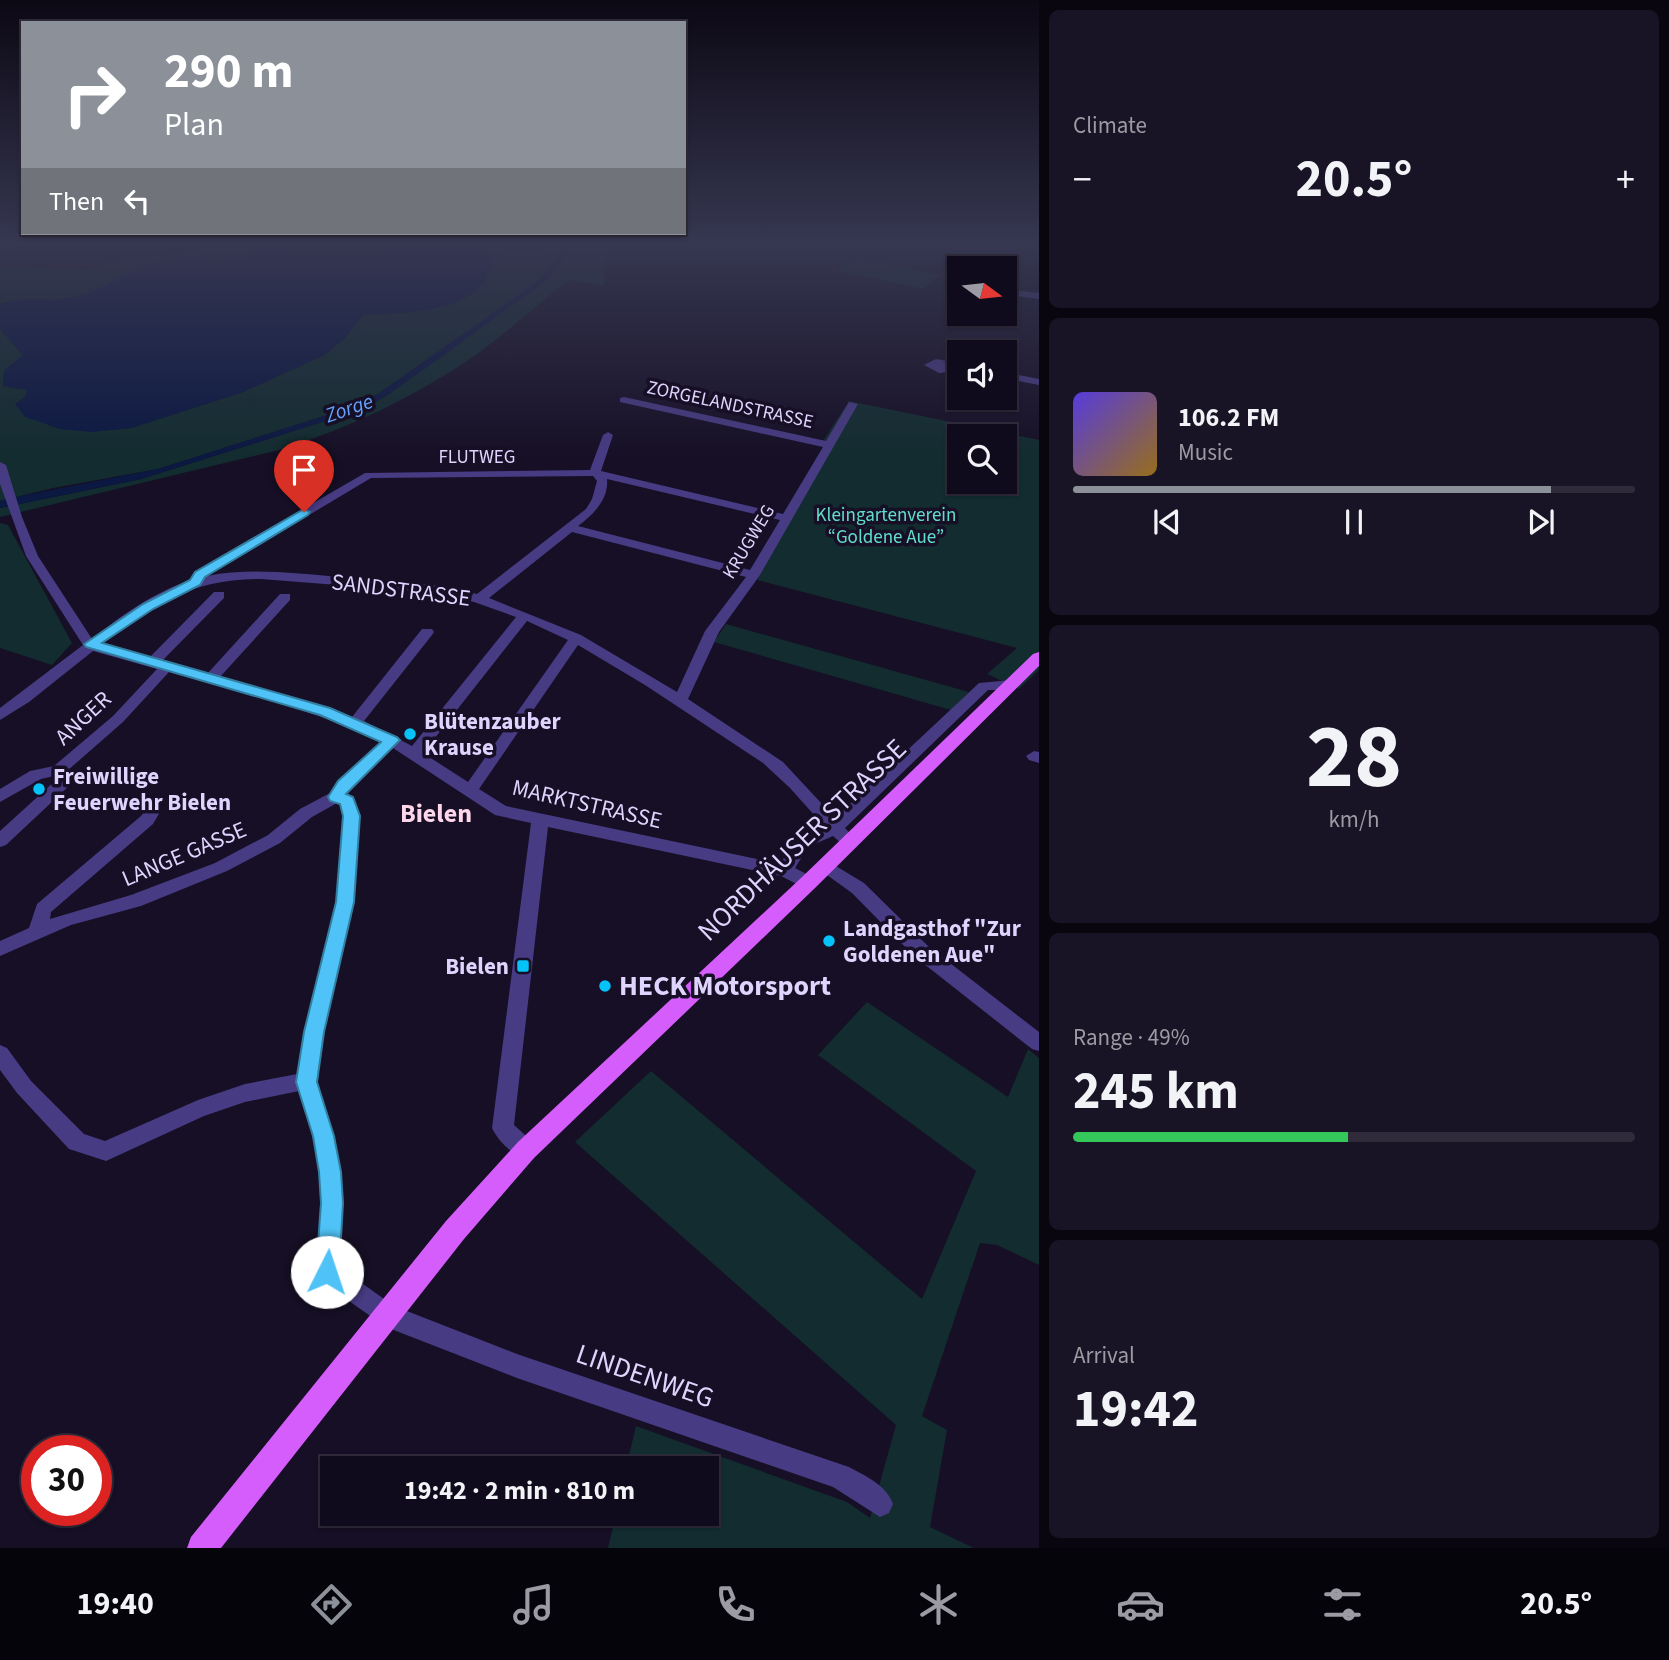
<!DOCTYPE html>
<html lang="en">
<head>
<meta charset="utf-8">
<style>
	:root { --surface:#100b1c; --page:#191425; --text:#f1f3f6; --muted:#9c9ba3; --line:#302b3b; --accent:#8c9099 }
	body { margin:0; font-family:"Source Sans 3",sans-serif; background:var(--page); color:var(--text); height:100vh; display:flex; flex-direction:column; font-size:26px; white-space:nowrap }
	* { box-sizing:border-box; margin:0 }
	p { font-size:23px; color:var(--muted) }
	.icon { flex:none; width:38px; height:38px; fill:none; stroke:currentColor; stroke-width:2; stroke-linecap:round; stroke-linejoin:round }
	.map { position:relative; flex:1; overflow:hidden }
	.details { display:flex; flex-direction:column; gap:10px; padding:10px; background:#09060f; width:630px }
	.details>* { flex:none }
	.guide { position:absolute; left:21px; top:21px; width:665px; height:214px; border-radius:0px; box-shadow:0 2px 5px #0004,0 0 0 2px var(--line); background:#8c9099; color:#fff; overflow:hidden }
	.needle { width:46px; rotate:105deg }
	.tools { position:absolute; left:947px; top:256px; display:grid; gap:14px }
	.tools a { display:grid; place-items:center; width:70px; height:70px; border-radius:0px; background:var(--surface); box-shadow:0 2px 5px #0004,0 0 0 2px var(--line); font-size:35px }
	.speed { position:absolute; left:21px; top:1435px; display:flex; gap:14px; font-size:35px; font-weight:700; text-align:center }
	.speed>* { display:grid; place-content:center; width:91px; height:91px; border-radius:50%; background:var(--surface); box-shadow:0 2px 5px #0004,0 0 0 2px var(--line); line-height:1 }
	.speed .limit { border:10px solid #d22; background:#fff; color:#111 }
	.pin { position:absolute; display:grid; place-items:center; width:60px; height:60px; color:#fff; margin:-72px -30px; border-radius:50% 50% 50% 0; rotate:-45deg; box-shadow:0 0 7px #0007 }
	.pin .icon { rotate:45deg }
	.me { position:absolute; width:77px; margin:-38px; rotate:4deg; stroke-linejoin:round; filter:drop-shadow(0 0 5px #0008) }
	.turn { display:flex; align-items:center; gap:24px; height:147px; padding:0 28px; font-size:32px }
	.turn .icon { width:91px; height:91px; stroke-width:2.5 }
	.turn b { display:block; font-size:49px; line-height:60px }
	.then { display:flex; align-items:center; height:66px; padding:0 28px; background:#0003; gap:14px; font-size:26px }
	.big { font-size:52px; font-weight:700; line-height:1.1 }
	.details .tile { flex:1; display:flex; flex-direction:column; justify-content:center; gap:10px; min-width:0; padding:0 24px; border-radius:10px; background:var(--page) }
	.details .dial { align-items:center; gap:0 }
	.dial b { font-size:91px; line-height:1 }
	.song { display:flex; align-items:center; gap:21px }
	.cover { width:84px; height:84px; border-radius:10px; background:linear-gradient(135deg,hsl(250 70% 55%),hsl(40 70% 35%)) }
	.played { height:7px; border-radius:4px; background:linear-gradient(90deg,var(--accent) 85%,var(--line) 85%) }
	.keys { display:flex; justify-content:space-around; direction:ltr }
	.heat { display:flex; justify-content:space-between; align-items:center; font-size:38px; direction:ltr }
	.charge { height:10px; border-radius:5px; background:linear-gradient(90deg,#34c759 49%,var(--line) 0) }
	.trip { position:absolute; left:320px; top:1456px; width:399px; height:70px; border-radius:0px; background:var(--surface); box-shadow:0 2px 5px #0004,0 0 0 2px var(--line); font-weight:700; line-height:70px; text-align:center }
	.tabs { display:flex; height:112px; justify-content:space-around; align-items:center; background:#06040b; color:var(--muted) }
	.tabs .icon { width:49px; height:49px }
	.tabs .active { color:var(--accent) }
	.tabs b { font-size:32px; color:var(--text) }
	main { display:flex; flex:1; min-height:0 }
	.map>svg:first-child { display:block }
</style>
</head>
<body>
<main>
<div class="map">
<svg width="1039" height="1548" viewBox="0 0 1039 1548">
	<rect width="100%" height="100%" fill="#160f25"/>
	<path fill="#122c2f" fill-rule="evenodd" d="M236,243L388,244V248L365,254H352L287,251L252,244L254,249L252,256C231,263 195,256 171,259C136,264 109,289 75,297C53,303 24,295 0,304V266L83,270L138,255L162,256Z
		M491,243H503L501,248L537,251L540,243H565L549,270L533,285L378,394L349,408L158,469L53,488L0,501V329L23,355L4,371L3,386L28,390L25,397L48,425L61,429L131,428L243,392L324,355L345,338L363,315C402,312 461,315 486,279L485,250Z
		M572,243H623L605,260L604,286L568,280C535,307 502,337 467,361C410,399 348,428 283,449L0,517V508L141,479L360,410L386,396L539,286L553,274Z
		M856,257L940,275L923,289L837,271Z
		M849,401L1039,440V670L1019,689L987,674L1017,648L757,580L833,443L823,441ZM959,436H1004V481H959Z
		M0,523L8,525L72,643L52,665L0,648Z
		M726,624L969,692L951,710L714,642Z
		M867,1002L1008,1097L1028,1049L1039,1058V1265L997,1245L980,1243L922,1416L947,1430L930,1527L974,1548H608L616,1514H707V1468H626L636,1426L847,1502L870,1518L896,1425L575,1142L651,1071L922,1299L976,1171L818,1055Z"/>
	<path fill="#0b1842" d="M251,243L287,251L352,254H365L387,248V243H491L486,250L491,265C488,273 485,282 479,288C449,314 400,312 363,315L345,338L324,355L243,392L131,428L92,432L61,429L25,417L15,404L25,397L27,390L3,386L4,371L23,355L0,329V304C23,295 53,303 76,297C109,289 136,264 171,259C195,257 232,263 252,256L254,249Z
		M565,243H572L553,274L440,358L386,396L360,410L141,479L0,508V501L6,499L158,469L349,408L378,394L533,285L549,270Z"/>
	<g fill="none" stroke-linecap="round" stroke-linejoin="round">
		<path fill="#473b83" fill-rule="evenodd" d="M1004,289L1039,293V299L1004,294Z
			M936,359L959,363V371L939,373L924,365Z
			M1004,372L1039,379V385L1004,378Z
			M624,397L826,441L849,402L858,404L760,575L719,632L688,699L783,762L835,818L979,683L1011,680L1018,685L1011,690H988L845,828L858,842L856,846H844L833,836L808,847L795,868L814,878L817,883L814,888L808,890L781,876L548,827L514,1125L534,1143L537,1150L534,1157L526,1160C513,1155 498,1141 492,1128L531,823L495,815L393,748L346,795L353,797L360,815L354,902L324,1032L316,1081L334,1136L341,1172L343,1203L339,1267L394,1306L517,1354L849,1467C866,1476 886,1485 893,1504L889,1513L880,1517L833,1487L517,1378L386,1327L319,1280L315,1272C318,1239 323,1205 319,1172C316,1144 307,1118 299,1091L245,1102L204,1116L106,1161L69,1149L17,1093L0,1070V1045L7,1048L31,1081L84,1134L105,1141L198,1100L245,1084L297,1074L304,1032L336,902L344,815L340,805L337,803L312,817L280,843L227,871L141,906L71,925L0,956V941L29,928L37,904L141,816L144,812L140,803L142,799H154L160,812L153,824L51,912L50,919L131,895L215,863L268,835L300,809L330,793L338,781L381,741C314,710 241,692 169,672L123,722L67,771L72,781L70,785L6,845L0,847V831L56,780L54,776L41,779L0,802V789L30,771L54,766L113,716L157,669L93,651L29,702L0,720V708L83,645L26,556L0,484V462L6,465L22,517L38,556L92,639C122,615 154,592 191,580L194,572L365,473L590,470L603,435L608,432L613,435L601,471L783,514L823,447L620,402V398ZM593,476L597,481L592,499L586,509L477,594C433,582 387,581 342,577C297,574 252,567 207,576L371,478ZM607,479L780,520L750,570L578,526C594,514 609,499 607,479ZM572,532L746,577L705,631L677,692L581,635L489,598ZM261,579L427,592L474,602L516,617L412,746L364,721L432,635L434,632L432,629H422L352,717L220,677L290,600V594H280L207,674L162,661L224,598V592H214L149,658L102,644C154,603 193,579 261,579ZM527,621L568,640L468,782L423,753ZM578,645L645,685L763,763L790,788L824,826L796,838L780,864L506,806L479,789Z
			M1034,751L1039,752V763L1029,760L1026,756Z
			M826,860L864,883L928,946L1039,1032V1051L1032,1049L914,956L852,893L820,870L817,866L820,862Z"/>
		<path fill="#d55dfc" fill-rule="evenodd" d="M1039,652V666L815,888L534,1158L464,1239L221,1548H187L191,1537L446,1221L518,1142L801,878L1033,654Z"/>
		<defs>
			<path id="rail" d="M0,244L5,243"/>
		</defs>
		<use href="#rail" stroke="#05c2f9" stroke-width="3.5"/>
		<use href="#rail" stroke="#160f25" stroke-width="2" stroke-dasharray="6" stroke-linecap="butt"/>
	</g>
	<linearGradient id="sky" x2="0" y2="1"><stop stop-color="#0c0814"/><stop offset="0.53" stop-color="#363751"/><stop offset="1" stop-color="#363751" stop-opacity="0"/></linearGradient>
	<rect width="1039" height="460" fill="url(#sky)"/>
	<path fill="#4fc3f7" stroke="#337fa1" stroke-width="2" d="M304,509L310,512L308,515L205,577L200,585L153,609L102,643L330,708L397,737L400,740L346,794L353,797L360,816L354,902L324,1032L317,1082L334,1136L341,1172L343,1203L339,1272L336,1281L327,1284L319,1281L316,1272L321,1203L319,1172L313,1136L296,1082L304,1032L336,902L343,816L340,804L330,801L328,797L338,781L381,742L320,715L86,647L84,644L143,604L190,580L195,572Z"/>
	<g fill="#05c2f9" stroke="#160f25" stroke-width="2.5">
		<circle cx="410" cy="734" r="7"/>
		<circle cx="39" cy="789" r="7"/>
		<circle cx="829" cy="941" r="7"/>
		<rect x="516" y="959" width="14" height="14" rx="3.5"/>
		<circle cx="605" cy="986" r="7"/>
	</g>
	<g text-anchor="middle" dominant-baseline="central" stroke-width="7" stroke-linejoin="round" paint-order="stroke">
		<g font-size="19" fill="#ded4fe" stroke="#160f25">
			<text transform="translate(730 405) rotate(12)">ZORGELANDSTRASSE</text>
			<text x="477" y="457">FLUTWEG</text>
			<text transform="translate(749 542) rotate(-59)">KRUGWEG</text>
		</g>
		<g font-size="19" fill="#61ddce" stroke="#160f25">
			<text x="886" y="515">Kleingartenverein<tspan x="886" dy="22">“Goldene Aue”</tspan></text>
		</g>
		<g font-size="21" font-style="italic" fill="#64a2fc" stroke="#160f25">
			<text transform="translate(349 408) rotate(-19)">Zorge</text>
		</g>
		<g font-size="23" fill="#ded4fe" stroke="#160f25">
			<text transform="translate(401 590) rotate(7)">SANDSTRASSE</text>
			<text transform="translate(83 718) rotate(-43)">ANGER</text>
			<text transform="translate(587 804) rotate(13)">MARKTSTRASSE</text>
			<text transform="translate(184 854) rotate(-23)">LANGE GASSE</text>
		</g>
		<g font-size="23" font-weight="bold" fill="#ded4fe" stroke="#160f25" text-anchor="start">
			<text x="424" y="721">Blütenzauber<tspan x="424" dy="26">Krause</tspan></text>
			<text x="53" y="776">Freiwillige<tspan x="53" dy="26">Feuerwehr Bielen</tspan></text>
			<text x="843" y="928">Landgasthof "Zur<tspan x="843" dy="26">Goldenen Aue"</tspan></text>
			<text x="509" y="966" text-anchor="end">Bielen</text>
		</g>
		<g font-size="26" font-weight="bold" fill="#fed6ea" stroke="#160f25">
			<text x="436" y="813">Bielen</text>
		</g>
		<g font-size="28" fill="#ded4fe" stroke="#160f25">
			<text transform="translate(802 840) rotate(-44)">NORDHÄUSER STRASSE</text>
			<text transform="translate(645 1376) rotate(19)">LINDENWEG</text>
		</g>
		<g font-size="28" font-weight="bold" fill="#ded4fe" stroke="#160f25" text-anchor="start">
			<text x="619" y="986">HECK Motorsport</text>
		</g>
	</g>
</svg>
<div class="tools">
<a><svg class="needle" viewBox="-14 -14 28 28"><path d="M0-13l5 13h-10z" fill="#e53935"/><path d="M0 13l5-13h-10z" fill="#9c9ba3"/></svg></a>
<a><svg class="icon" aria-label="sound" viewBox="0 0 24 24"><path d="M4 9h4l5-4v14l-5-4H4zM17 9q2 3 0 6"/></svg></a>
<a><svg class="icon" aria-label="search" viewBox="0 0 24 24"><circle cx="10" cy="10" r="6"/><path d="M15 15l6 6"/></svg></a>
</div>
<div class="speed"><div class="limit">30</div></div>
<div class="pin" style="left:304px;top:512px;background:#d93025"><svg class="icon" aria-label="arrive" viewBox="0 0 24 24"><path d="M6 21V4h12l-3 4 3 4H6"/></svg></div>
<svg class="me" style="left:327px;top:1272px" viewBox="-20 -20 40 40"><circle r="19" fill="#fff"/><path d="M0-13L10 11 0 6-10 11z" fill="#4fc3f7"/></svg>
<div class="trip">19:42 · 2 min · 810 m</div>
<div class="guide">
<div class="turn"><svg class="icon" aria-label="right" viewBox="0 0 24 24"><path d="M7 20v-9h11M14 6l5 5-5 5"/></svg><div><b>290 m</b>Plan</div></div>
<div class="then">Then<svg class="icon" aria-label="left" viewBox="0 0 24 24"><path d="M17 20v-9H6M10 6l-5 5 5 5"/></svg></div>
</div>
</div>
<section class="details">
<div class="tile"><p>Climate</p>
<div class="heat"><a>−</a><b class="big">20.5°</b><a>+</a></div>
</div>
<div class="tile">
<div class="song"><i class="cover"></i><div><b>106.2 FM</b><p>Music</p></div></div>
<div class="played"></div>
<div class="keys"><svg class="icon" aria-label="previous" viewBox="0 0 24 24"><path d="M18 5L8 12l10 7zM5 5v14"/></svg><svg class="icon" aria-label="pause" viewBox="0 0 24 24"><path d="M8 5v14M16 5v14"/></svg><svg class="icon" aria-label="next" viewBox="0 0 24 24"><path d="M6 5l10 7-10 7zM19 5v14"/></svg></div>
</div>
<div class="tile dial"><b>28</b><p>km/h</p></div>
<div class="tile"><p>Range · 49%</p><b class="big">245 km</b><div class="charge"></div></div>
<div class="tile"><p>Arrival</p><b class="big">19:42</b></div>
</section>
</main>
<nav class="tabs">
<b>19:40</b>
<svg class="icon active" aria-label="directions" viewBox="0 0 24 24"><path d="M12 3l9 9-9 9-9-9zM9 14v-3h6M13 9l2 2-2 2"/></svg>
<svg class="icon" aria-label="music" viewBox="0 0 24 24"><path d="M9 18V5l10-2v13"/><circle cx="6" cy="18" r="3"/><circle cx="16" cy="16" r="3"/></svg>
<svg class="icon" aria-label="phone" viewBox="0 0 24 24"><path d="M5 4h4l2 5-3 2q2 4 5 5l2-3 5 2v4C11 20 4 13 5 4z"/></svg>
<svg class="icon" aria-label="climate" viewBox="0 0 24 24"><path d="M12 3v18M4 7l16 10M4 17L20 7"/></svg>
<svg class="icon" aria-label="car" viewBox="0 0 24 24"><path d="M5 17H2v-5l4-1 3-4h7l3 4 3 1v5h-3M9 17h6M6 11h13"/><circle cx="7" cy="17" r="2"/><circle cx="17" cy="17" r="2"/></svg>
<svg class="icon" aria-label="filters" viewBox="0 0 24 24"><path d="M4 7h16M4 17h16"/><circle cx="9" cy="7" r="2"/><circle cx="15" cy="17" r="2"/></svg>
<b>20.5°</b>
</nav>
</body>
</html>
